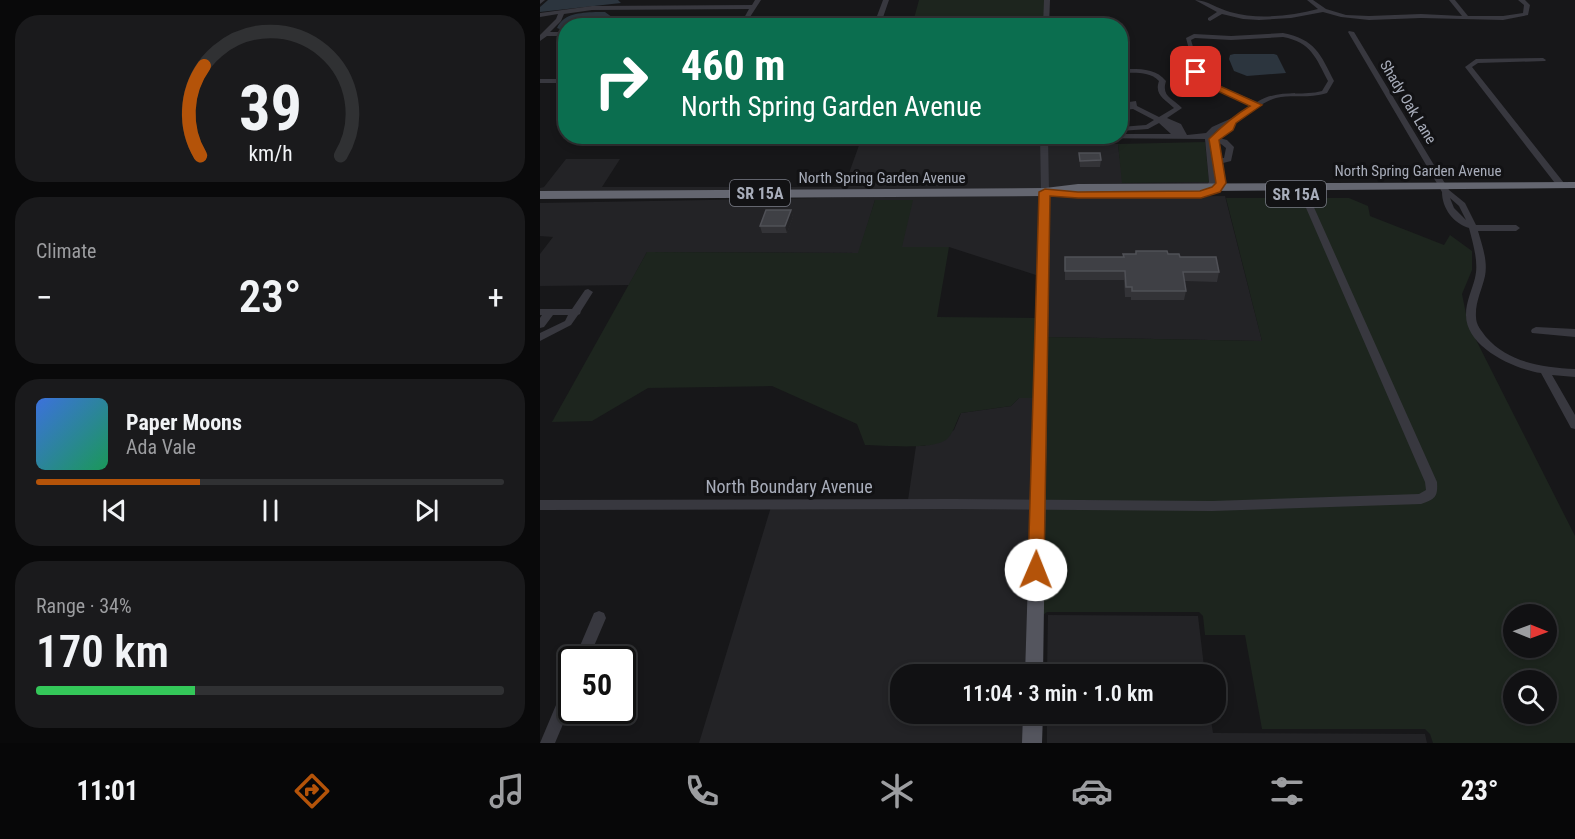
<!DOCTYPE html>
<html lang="en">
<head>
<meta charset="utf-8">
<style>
	:root { --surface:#111113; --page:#1a1a1c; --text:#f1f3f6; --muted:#9c9da0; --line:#303133; --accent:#b45309 }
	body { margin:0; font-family:"Roboto Condensed",sans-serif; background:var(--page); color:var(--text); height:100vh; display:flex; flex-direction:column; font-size:22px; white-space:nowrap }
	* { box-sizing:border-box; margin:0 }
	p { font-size:20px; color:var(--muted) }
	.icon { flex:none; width:33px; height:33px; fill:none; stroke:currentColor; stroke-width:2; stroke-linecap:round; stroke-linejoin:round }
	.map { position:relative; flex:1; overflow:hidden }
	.side { display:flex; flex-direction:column; gap:15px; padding:15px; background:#09090a; width:540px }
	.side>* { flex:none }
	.top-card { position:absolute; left:18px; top:18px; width:570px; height:126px; border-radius:24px; box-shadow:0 3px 9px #0003,0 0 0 2px var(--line); background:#0b6e4f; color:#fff; overflow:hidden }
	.needle { width:39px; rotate:91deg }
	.buttons { position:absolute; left:963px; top:604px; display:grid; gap:12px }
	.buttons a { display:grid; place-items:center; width:54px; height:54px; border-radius:50%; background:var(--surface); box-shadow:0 3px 9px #0003,0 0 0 2px var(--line); font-size:30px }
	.speed { position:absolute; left:18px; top:646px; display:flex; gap:12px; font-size:30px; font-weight:700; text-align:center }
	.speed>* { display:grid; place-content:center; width:78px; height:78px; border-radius:50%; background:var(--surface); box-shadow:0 3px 9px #0003,0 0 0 2px var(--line); line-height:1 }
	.speed .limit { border:3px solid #111; border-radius:9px; background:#fff; color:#111 }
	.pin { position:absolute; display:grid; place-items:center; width:51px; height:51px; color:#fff; margin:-26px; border-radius:12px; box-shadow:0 3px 9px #0006 }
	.me { position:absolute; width:66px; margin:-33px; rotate:1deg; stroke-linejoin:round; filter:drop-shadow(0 0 4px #0008) }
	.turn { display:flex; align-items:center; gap:21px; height:126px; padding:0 24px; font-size:27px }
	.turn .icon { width:78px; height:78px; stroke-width:2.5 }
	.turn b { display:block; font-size:42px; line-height:51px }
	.big { font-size:45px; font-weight:600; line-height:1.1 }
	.side .tile { flex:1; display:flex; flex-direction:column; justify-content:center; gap:9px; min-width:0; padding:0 21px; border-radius:24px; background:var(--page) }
	.side .dial { align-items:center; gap:0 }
	.dial svg { height:156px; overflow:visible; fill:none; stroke:var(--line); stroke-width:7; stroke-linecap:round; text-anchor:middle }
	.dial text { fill:var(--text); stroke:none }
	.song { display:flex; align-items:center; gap:18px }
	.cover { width:72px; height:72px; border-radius:9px; background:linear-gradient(135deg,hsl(220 70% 55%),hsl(150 70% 35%)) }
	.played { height:6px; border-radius:3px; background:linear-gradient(90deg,var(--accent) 35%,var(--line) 35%) }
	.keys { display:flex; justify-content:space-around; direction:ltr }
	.heat { display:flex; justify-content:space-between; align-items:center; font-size:33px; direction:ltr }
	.charge { height:9px; border-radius:4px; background:linear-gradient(90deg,#34c759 34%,var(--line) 0) }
	.trip { position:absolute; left:350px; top:664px; width:336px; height:60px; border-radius:24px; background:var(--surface); box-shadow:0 3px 9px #0003,0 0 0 2px var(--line); font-weight:600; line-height:60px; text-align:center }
	.dock { display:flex; height:96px; justify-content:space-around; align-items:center; background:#070708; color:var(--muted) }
	.dock .icon { width:42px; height:42px }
	.dock .selected { color:var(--accent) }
	.dock b { font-size:27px; color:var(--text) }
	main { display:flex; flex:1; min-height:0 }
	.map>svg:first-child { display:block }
</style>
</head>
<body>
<main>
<section class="side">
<div class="tile dial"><svg viewBox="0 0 100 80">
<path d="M14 69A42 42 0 1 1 86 69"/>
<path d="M14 69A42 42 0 0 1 16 23" stroke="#b45309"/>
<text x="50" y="56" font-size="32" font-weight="700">39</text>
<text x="50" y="72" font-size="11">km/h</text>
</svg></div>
<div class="tile"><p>Climate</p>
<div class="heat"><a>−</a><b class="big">23°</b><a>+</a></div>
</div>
<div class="tile">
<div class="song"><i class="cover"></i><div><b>Paper Moons</b><p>Ada Vale</p></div></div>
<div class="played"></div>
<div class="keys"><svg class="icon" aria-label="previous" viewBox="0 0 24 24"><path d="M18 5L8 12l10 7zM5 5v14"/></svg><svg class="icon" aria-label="pause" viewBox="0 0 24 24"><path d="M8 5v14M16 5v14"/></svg><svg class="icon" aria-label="next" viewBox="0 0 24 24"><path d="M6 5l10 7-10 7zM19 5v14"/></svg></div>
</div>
<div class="tile"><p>Range · 34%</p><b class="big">170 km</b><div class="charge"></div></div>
</section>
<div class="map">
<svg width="1035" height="743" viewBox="0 0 1035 743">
	<rect width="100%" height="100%" fill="#171719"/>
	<path fill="#232326" d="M322,137H501V190L0,193V188L4,187L26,159H80L62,187H304Z
		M507,142L578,144L583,183L669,182L667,186L508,190Z
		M501,194L499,276L409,247H361L335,200L319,253L107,252L89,285L0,286V254L13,237L0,236V203Z
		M508,194L538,197L685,196L722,341L506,337Z
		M479,398H496L493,500H368L376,446H384L414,430L421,413L471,406Z
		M231,507H492L488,675H360V714H487L486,743H159Z
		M508,615L658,616L665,675H507Z
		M507,714H670L673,733L885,734L887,743H507Z"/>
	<path fill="#1d251e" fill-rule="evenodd" d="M379,0H504V25L372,26Z
		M665,142L669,182L582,183L578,144Z
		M686,198H809L828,206L830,216L904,245L910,235L932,251V270L922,294L928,324L1035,536V743H893L890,734L885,729H722L705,635H665L663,616L659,612H507L503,615L506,337L722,341ZM974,615H1006V648H974ZM974,681H1006V714H974Z
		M335,200H373L362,247H409L397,317L498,318L496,398H479L471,406L421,413C416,421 415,430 408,438C396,451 343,445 325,445L317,424L232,386L108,388L52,421L12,422L107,252L318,253Z"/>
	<path fill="#2c353e" d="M8,0H78L81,3L0,12V7Z
		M55,12H65L76,20L161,21L163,24L26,26L25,31L17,28C24,13 40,13 55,12Z
		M694,54H734L737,55L746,73L707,76L694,71L689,59L690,55Z"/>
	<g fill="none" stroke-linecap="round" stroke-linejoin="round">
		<path fill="#38383f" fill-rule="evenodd" d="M0,0H5L0,4Z
			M215,0H221L210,17L337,16L343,0H349L340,26H334L336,20L207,21L201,26H194L204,18L209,9L52,10L24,14L21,21L10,32H26V36H7L0,41V35L16,19L18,14L0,17V13L52,6L212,5Z
			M504,0H510L509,26H503Z
			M655,0C667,0 678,9 690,12C719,20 750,16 778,9L767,0H773L786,9L806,15L829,16L881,14L922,16L909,0H915L928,16H963L983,13L984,5L978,0H985L990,5L988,15L963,20L881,18L829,20L801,17L783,12L751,18L719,20L703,19L682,14L670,21L668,20V18L677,12Z
			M809,31L814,32L909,190L925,203L936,225H976L980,228L976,231H938C942,245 948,261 945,276C942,290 935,302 936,317C936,325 941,330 946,337C969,363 1002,367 1035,369V377L1012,375L1035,415V429L1031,428L1001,373C974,369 925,347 926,314C926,302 932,290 935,278C939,262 933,244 929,228C913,223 902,208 902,192L808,32ZM910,198L919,206L926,220L914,208Z
			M743,33C775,39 781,55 794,81L787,93C768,99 753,94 736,98C721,102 710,115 696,122C687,126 678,127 672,136L687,140L694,147L691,161L683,163L685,183L680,189L674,188L670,189L666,187L669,182L665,139L544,138L541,136H580V134H631L619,123L608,129L580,131V127L606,125L614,120L593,109L585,110L581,105L582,103L596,101L597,106L619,117L634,108C625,99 614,95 619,81C609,71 595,73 580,73V69C597,69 615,67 626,81C621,97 633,98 642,108L627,118L641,124L647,135L666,133L672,127L692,118L712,105L657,80L646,38L654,34L691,36ZM743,37C771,42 776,58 788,81L782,91C759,97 740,88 717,102L662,78L651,40L655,38L691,40ZM672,141L681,144L686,148L684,158H682L678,155L675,156Z
			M1003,58L1006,60L1005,61L938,63L932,67L1024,183V187H1018L925,67L936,59Z
			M0,79H26V83H0Z
			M500,136H508L509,192L505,194L501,192Z
			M761,192H767L768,194L897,482C898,497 895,499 881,504L672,511L414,509L0,510V500L414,499L672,501L879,494L886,490L885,482L760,194Z
			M48,289L53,292L41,311L40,314L38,315L31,325L0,341V333L25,321L28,315H13L4,327L0,328V318L2,315H0V309H32L45,290Z
			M996,327L1035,329V337L992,333L991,331L992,329Z
			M59,611L64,613L66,618L48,660H34L54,613Z
			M32,677V703L15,743H0L27,679Z"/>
		<path fill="#54555e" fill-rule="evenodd" d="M505,189L510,192L503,675H485L500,192Z
			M483,714H503L502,743H482Z"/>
		<path fill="#646670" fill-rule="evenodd" d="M1035,182V188L538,192L505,196L0,199V191L505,188L538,184Z"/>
	</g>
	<path fill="#333337" d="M539,153L561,160L560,167H540Z
		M251,210L253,217L247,233H222L220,226Z
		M596,251L628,254L640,257L679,272L677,282L645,281L646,291L644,300H591V297H585L584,280H525V257H583L595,254Z"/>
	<path fill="#222225" d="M251,210L253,217L247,233L245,226Z"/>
	<path fill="#3f4045" stroke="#505157" stroke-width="1.5" d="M539,153H560L561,160L540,161Z
		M226,210H251L245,226H220Z
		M596,251H627L628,254H639L640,257H676L679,272H643L646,291H592V287H586L585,271H525V257H584L583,254H596Z"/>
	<path fill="#b45309" stroke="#753606" stroke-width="1.5" d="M656,69L659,70L664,79L722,105L696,123L693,130L679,140L686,183L680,192L661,198H538L510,196L504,570L502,575L496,577L490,575L488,570L499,192L505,189L538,192L660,191L672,187L676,183L669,139C682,126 695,115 710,106L658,82L652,72Z"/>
	<g text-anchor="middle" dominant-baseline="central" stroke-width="6" stroke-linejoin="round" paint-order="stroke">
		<g font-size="15" fill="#a8adba" stroke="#121214">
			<text transform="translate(868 102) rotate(59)">Shady Oak Lane</text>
			<text x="878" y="171">North Spring Garden Avenue</text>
			<text x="342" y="178">North Spring Garden Avenue</text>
		</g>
		<g fill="#121214" stroke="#7b7e88" stroke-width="1.5">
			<rect x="190" y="180" width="60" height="26" rx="4.5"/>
			<rect x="726" y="181" width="60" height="26" rx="4.5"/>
		</g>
		<g font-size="16" font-weight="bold" fill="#a8adba">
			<text x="220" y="193">SR 15A</text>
			<text x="756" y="194">SR 15A</text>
		</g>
		<g font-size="18" fill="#a8adba" stroke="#121214">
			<text x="249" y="486">North Boundary Avenue</text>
		</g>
	</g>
</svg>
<div class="buttons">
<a><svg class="needle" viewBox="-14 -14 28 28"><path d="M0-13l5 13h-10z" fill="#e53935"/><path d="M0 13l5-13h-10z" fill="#9c9da0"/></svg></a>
<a><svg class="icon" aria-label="search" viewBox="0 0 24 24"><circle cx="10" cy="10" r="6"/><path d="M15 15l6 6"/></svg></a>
</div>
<div class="speed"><div class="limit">50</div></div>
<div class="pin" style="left:656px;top:72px;background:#d93025"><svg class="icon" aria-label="arrive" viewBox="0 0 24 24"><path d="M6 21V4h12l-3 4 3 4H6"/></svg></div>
<svg class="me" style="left:496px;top:570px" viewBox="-20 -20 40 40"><circle r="19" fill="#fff"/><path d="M0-13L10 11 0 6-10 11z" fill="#b45309"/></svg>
<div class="trip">11:04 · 3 min · 1.0 km</div>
<div class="top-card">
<div class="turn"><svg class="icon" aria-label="right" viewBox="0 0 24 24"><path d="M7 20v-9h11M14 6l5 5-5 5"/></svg><div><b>460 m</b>North Spring Garden Avenue</div></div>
</div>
</div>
</main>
<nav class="dock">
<b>11:01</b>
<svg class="icon selected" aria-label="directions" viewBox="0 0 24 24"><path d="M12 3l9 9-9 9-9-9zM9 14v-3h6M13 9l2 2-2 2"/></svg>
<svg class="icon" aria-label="music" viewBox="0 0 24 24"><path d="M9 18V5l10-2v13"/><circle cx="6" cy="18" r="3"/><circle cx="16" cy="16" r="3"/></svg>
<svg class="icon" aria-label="phone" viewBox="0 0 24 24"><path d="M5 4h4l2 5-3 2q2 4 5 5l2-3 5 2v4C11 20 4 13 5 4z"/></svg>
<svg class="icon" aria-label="climate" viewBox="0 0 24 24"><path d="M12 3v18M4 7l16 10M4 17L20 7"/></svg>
<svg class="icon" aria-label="car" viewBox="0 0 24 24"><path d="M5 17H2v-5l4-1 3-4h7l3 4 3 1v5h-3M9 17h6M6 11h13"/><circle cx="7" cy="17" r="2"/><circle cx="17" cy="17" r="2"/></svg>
<svg class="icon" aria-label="filters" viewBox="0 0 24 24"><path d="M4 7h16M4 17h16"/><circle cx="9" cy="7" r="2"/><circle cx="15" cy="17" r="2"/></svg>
<b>23°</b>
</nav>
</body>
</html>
